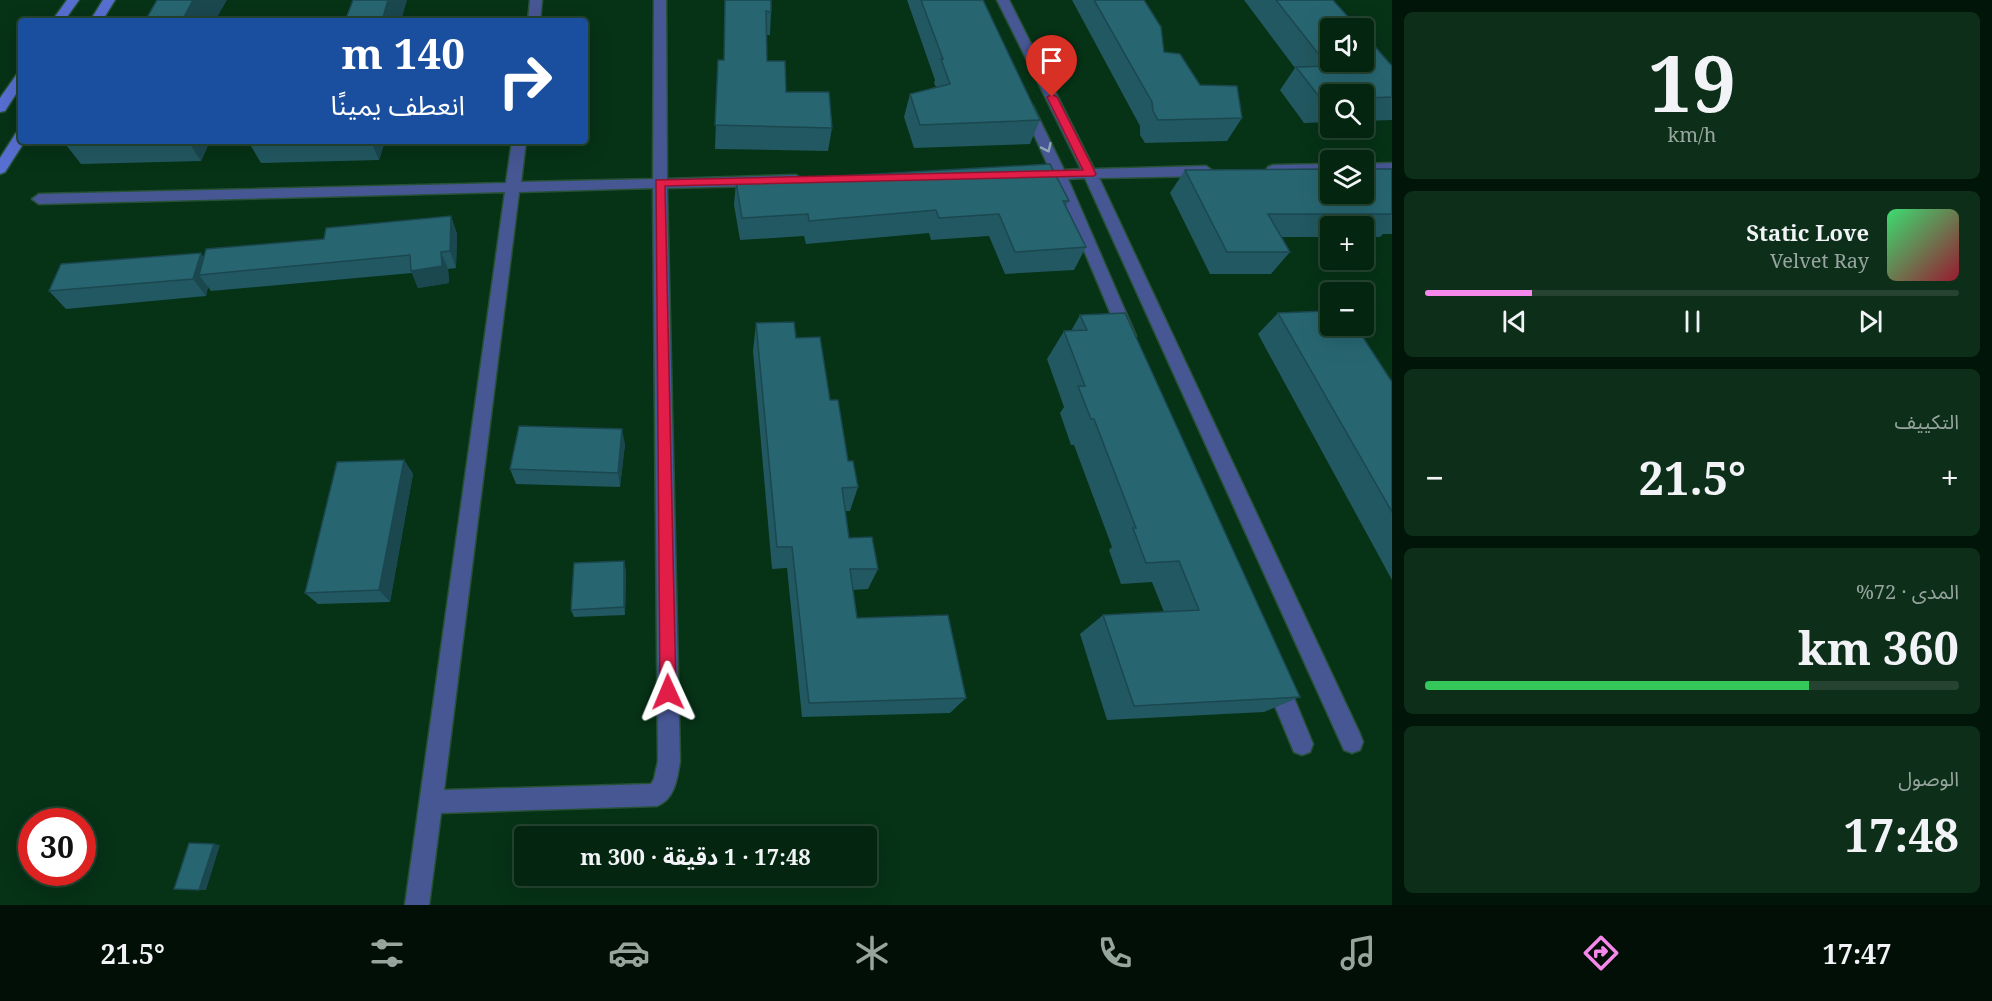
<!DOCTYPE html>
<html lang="ar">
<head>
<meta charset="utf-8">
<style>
	:root { --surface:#042610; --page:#0d2e19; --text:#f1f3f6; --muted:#97a59f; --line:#254330; --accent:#f688ec }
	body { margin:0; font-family:"Noto Serif","Noto Sans Arabic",serif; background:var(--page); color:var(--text); direction:rtl; height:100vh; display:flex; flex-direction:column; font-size:22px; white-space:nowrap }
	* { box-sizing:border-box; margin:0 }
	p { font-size:20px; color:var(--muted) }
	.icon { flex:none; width:33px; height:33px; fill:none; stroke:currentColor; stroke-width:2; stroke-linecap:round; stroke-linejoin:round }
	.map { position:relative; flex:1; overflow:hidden; direction:ltr }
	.side { display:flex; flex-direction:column; gap:12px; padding:12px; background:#021509; width:600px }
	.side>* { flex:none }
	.top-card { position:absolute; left:18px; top:18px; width:570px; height:126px; border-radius:6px; box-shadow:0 6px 24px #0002,0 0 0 2px var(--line); direction:rtl; background:#1a4fa0; color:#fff; overflow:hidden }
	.controls { position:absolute; left:1320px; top:18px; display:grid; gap:12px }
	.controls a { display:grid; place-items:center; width:54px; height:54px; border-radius:6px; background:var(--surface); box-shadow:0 6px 24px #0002,0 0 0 2px var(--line); font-size:30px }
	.speed { position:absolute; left:18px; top:808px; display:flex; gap:12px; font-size:30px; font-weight:700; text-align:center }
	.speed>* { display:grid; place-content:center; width:78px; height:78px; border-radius:50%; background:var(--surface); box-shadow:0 6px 24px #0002,0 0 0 2px var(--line); line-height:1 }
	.speed .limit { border:9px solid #d22; background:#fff; color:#111 }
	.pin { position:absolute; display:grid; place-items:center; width:51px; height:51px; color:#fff; margin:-62px -26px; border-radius:50% 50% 50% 0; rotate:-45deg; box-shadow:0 0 6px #0007 }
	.pin .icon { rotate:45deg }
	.me { position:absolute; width:66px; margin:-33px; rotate:359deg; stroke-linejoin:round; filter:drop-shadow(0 0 4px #0008) }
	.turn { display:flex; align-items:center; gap:21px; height:126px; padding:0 24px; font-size:27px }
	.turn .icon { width:78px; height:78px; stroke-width:2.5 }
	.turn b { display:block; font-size:42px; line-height:51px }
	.big { font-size:45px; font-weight:700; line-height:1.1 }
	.side .card { flex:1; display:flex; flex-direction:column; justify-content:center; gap:9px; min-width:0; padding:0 21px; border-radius:9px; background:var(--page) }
	.side .dial { align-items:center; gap:0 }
	.dial b { font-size:78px; line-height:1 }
	.song { display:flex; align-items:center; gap:18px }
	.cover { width:72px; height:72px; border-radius:9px; background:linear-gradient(135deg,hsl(140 70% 55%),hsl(350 70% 35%)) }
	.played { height:6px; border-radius:3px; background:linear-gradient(90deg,var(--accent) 20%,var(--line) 20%) }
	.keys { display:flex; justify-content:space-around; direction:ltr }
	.heat { display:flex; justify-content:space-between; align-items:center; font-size:33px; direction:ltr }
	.charge { height:9px; border-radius:4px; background:linear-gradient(90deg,#34c759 72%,var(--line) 0) }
	.trip { position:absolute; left:514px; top:826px; width:363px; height:60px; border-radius:6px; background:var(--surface); box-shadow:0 6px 24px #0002,0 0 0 2px var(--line); font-weight:700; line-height:60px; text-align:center; direction:rtl }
	.dock { display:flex; height:96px; justify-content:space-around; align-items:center; background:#020f06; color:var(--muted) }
	.dock .icon { width:42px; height:42px }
	.dock .on { color:var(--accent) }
	.dock b { font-size:27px; color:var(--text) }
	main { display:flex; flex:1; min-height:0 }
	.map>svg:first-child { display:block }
</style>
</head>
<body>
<main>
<section class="side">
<div class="card dial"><b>19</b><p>km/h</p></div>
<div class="card">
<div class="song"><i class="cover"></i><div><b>Static Love</b><p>Velvet Ray</p></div></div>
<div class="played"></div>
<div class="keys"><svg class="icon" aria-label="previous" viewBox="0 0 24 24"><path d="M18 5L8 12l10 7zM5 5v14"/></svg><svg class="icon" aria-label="pause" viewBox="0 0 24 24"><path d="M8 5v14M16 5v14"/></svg><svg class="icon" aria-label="next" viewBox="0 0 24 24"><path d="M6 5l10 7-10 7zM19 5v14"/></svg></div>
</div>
<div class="card"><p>التكييف</p>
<div class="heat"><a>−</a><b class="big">21.5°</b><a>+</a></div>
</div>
<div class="card"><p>المدى · 72%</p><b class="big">360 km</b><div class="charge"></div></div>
<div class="card"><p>الوصول</p><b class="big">17:48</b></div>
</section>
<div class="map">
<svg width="1392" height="905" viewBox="0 0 1392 905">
	<rect width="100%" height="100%" fill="#063216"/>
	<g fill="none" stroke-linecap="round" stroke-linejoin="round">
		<defs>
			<path id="street" d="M530,0H542L540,21H528Z
				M654,0H666L667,179L796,175L803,180L796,185L667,188L680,761C677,779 675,799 657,806L441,813L429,905H405L505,192L39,204L32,199L39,194L506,183L512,141H526L521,182L653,179ZM653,188L658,761L654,779L651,784L444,790L519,192Z
				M997,0H1009L1094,169L1206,166L1213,171L1206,176L1099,178L1360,734L1363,742L1360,750L1352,753L1344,750L1085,178L1068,179L1136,336L1134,340L1128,342L1122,340L1120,336L1054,179L1033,180L1026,175L1033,170H1050L1021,106L1027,102L1033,106L1064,170L1081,169Z
				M1392,163V173L1364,172V164Z
				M1273,165L1330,164V173H1268L1266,170L1268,167Z
				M1276,671L1284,674L1313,744L1310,752L1302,755L1294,752L1265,682L1268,674Z"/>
			<path id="secondary" d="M67,0H79L64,21H52Z
				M103,0H115L102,21H90Z
				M21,73V86L5,111L0,112V98L17,74Z
				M21,132V141H25L5,172L0,174V158L16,133Z"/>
		</defs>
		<use href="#street" stroke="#275136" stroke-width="3"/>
		<use href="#secondary" stroke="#275136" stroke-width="3"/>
		<use href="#street" fill="#475794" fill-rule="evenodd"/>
		<use href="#secondary" fill="#576fd1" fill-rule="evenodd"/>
	</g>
	<path fill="#225861" d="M725,0L771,12L770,35H767V61L786,92L832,128L828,151L715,149L718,60H724Z
		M907,0H983L1040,120L1030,144L914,148L904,117L910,94L936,87L934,83L935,80Z
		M1072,0H1144L1164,52L1200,85L1242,118L1227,141L1145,143L1140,135V126Z
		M1244,0H1333L1392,66V120L1364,121V94H1330V122L1304,123L1280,90L1295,68Z
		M63,141H210L201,161L81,164Z
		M248,141H385L379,160L261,163Z
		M1392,169V234H1383L1380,237H1364V226H1330V237H1282L1290,252L1271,274H1210L1170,193L1185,170Z
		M736,182L1069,201L1066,206L1086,247L1074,270L1005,274L989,236L931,240L929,233L806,244L804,236L740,240L734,205Z
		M451,216L457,234L456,268L448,269L449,283L418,288L412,273L211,291L208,287L206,296L66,309L49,291L204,257L324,239Z
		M1278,313L1334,328L1392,382V580L1258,334Z
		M1080,315L1300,697L1264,712L1107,720L1080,634L1103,615L1164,612L1152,582L1121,584L1109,550L1112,547L1074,445H1071L1060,413L1064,407L1047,359L1064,331H1071Z
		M756,323L796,338L830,400L848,461L858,487L850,511H845L849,538L878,569L868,589L853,590L857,618L966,698L950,713L802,717L787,568L772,569L753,351Z
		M625,444L620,487L516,484L510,469Z
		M404,460L413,474L390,602L318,604L305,593Z
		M626,570L625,615L574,617L571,610Z"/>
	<path fill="#1b474f" d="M193,0H227L215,21H182Z
		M388,0H407L401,21H382Z
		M188,141H210L201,161Z
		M371,141H385L379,160Z
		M451,216L457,234L456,268L450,251Z
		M441,252L448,269L449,283L418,288L411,271Z
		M201,253L213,271L199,275L208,287L206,296L193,279Z
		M622,429L625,444L620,487L618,473Z
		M404,460L413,474L390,602L379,590Z
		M624,561L626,570L625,615L624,607Z
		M214,844L220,845L206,890H199Z"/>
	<path fill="#276671" stroke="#1b474f" stroke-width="1.5" d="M157,0H193L182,21H145Z
		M353,0H388L382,21H345Z
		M725,0H771V12L766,11L767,61H785L786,92H829L832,128L715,125L718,60H724Z
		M921,0H983L1040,120L920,125L910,94L950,84L941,59H943Z
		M1094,0H1144L1161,27L1164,52L1180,54L1200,85L1237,86L1242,118L1158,120L1153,111L1152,102Z
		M1276,0H1333L1358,28H1330V62H1364V34L1392,66V97L1364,98V94H1330V99H1321L1296,67L1328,66Z
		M1050,164L1069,201H1063L1086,247L1015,252L999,214L939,218L936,210L809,221L808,214L742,218L736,182Z
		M1330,169V194H1364V169H1392V214H1268L1290,252H1227L1185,170Z
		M451,216L450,251L441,252L442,266L411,271L410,255L199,275L206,249L324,239L326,228Z
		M201,253L193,279L49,291L61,264Z
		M1324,311L1330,322V326H1333L1334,328H1357L1392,382V512L1278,313Z
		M1125,313L1300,697L1134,706L1103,615L1199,610L1179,561L1146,563L1133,528H1136L1094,419H1091L1078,386H1085L1064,331L1087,330L1080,315Z
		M794,322L796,338L820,337L830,400H838L848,461H853L858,487L842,488L849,538L872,537L878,569H850L857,618L948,615L966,698L809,703L792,547H777L756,323Z
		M519,426L622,429L618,473L510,469Z
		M404,460L379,590L305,593L337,462Z
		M624,561V607L571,610L574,563Z
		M189,843L214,844L199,890L174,889Z"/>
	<defs><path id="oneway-chevron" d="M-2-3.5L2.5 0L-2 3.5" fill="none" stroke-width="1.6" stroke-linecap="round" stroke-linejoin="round" transform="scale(1.5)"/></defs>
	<use stroke="#8fa5b8" href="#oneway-chevron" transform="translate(1047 148) rotate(65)"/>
	<path fill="#e11d48" stroke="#92132f" stroke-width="1.5" d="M1052,94L1057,97L1096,174L1094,176L665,186L676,692L674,698L668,700L662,698L660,692L656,180L1083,170L1047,97Z"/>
</svg>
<div class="controls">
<a><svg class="icon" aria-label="sound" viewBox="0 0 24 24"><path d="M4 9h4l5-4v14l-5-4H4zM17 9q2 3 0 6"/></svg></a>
<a><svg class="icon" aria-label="search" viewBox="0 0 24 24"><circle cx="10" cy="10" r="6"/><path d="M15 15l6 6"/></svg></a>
<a><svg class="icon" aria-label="layers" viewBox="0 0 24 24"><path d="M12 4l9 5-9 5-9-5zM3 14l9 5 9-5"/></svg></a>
<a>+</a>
<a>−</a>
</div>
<div class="speed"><div class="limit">30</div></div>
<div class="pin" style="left:1052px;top:97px;background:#d93025"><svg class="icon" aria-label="arrive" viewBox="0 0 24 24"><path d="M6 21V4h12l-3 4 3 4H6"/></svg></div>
<svg class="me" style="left:668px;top:692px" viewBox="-20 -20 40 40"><path d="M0-17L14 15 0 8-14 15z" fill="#e11d48" stroke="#fff" stroke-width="4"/></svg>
<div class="trip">17:48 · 1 دقيقة · 300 m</div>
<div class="top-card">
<div class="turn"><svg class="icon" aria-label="right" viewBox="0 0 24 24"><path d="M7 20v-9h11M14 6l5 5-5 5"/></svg><div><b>140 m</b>انعطف يمينًا</div></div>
</div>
</div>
</main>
<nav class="dock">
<b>17:47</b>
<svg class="icon on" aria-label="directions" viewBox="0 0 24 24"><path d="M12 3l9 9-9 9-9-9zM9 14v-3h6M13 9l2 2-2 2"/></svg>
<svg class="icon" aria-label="music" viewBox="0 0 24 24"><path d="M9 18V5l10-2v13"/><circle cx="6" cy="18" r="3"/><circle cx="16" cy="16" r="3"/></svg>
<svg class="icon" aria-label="phone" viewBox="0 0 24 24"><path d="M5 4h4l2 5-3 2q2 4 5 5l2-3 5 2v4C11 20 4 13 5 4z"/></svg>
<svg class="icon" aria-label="climate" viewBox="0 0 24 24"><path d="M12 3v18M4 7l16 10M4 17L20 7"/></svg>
<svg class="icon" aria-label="car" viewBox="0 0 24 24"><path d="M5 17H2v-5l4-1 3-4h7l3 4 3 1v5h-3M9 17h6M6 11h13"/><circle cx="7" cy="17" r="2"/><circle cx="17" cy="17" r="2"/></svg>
<svg class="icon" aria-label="filters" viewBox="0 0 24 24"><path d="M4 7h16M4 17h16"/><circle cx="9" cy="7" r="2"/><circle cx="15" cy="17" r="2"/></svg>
<b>21.5°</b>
</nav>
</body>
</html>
